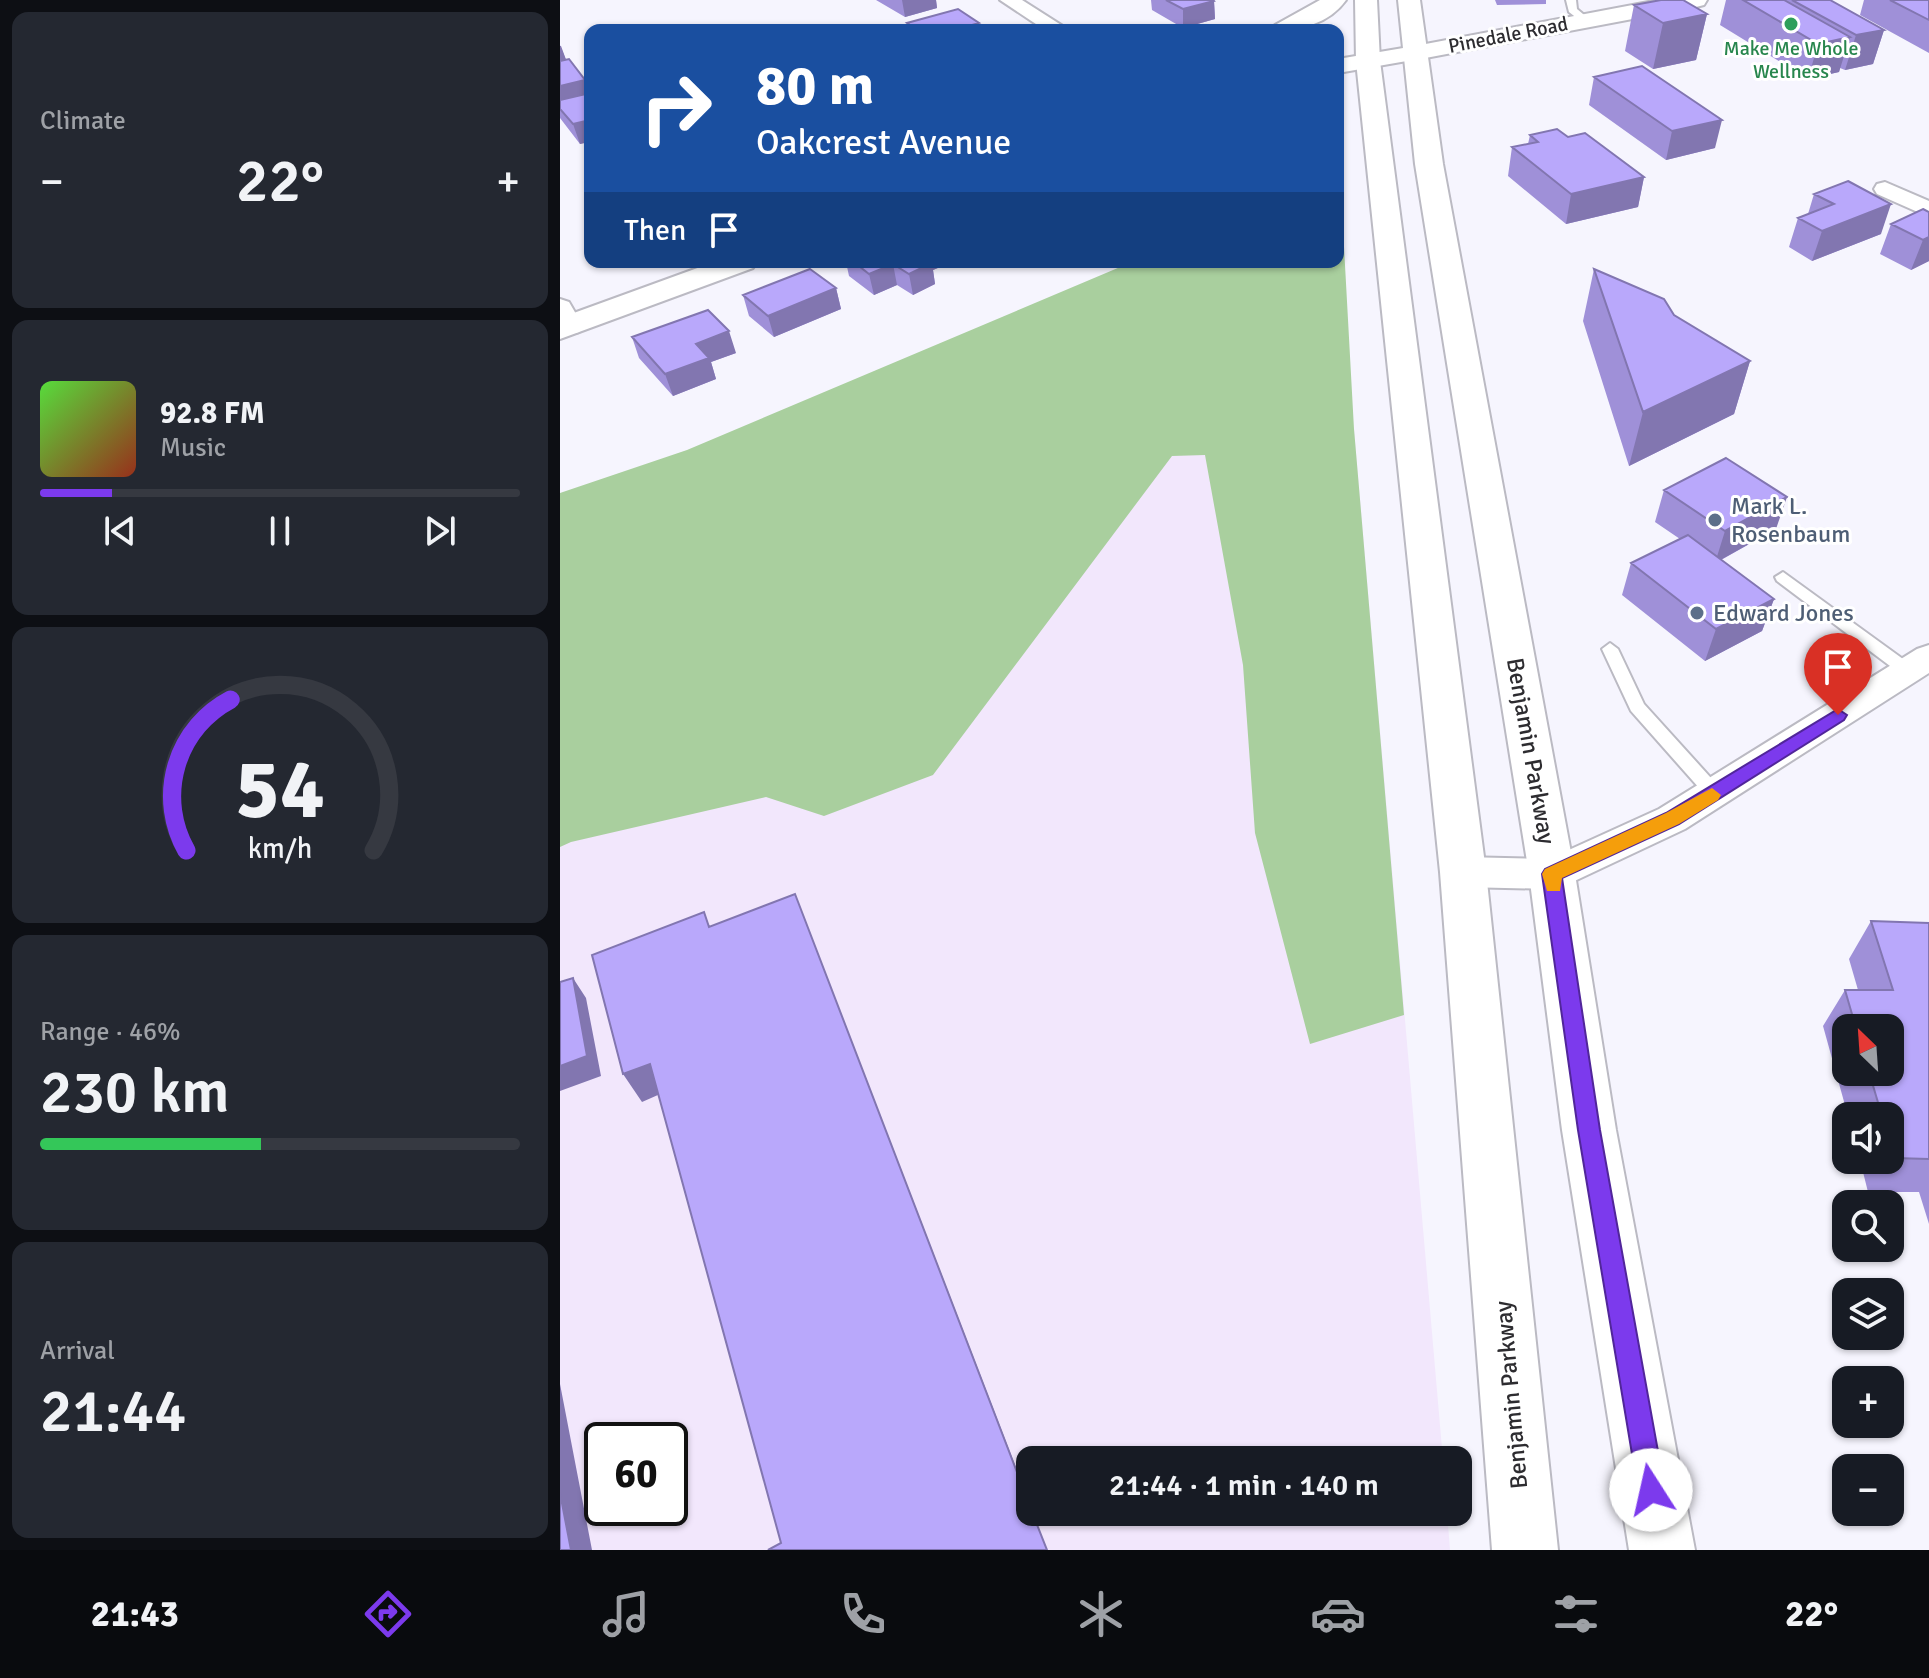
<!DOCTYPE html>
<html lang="en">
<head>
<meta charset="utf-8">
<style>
	:root { --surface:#171b24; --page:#242831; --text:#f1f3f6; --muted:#9ea1a6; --line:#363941; --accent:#7c3aed }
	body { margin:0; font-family:Signika,sans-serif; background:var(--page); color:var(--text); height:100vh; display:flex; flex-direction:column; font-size:30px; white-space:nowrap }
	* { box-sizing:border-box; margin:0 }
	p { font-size:26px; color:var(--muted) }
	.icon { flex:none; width:44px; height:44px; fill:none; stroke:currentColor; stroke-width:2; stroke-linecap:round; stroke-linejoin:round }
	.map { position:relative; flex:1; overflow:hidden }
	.side { display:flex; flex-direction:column; gap:12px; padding:12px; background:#0d0f14; width:560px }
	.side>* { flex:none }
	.guide { position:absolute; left:24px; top:24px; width:760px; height:244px; border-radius:16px; box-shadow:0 2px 6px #0004; background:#1a4fa0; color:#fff; overflow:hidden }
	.needle { width:52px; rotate:335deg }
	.controls { position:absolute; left:1272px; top:1014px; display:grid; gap:16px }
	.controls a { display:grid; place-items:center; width:72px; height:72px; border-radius:16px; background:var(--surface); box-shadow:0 2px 6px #0004; font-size:40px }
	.speed { position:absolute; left:24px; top:1422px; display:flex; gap:16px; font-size:40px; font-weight:700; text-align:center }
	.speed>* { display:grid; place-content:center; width:104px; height:104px; border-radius:50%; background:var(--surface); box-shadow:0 2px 6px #0004; line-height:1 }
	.speed .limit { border:4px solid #111; border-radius:12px; background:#fff; color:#111 }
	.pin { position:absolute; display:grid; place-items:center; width:68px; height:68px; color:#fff; margin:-82px -34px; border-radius:50% 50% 50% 0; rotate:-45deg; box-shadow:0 0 8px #0007 }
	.pin .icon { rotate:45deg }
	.me { position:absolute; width:88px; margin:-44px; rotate:350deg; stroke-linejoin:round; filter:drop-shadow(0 0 6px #0008) }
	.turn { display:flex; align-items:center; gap:28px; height:168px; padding:0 40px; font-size:36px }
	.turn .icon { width:104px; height:104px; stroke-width:2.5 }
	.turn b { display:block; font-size:56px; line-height:68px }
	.then { display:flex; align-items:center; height:76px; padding:0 40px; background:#0003; gap:16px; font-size:30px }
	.big { font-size:60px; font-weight:600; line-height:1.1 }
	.side .widget { flex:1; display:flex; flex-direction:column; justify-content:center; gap:12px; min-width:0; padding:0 28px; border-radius:16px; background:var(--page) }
	.side .dial { align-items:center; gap:0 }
	.dial svg { height:208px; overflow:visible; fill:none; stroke:var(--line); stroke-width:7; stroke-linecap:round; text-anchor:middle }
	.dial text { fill:var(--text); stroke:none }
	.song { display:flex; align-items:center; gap:24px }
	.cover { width:96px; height:96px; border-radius:12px; background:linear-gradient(135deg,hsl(110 70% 55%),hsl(10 70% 35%)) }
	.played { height:8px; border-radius:4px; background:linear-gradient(90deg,var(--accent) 15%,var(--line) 15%) }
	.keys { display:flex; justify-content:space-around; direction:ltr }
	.heat { display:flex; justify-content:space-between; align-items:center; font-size:44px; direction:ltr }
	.charge { height:12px; border-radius:6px; background:linear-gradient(90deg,#34c759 46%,var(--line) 0) }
	.trip { position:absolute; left:456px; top:1446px; width:456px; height:80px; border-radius:16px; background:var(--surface); box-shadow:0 2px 6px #0004; font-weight:600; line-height:80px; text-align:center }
	.tabs { display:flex; height:128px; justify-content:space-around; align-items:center; background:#090b0e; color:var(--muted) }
	.tabs .icon { width:56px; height:56px }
	.tabs .current { color:var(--accent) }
	.tabs b { font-size:36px; color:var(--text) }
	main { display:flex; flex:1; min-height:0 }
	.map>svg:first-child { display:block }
</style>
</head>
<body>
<main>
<section class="side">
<div class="widget"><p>Climate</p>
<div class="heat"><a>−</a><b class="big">22°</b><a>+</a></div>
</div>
<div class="widget">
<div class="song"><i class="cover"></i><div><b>92.8 FM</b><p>Music</p></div></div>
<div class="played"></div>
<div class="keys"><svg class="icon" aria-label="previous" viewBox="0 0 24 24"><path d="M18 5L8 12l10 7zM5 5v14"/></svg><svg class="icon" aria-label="pause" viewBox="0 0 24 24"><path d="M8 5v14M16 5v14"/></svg><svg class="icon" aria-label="next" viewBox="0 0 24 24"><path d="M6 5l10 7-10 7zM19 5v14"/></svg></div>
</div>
<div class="widget dial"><svg viewBox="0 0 100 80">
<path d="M14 69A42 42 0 1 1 86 69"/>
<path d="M14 69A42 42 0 0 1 31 11" stroke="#7c3aed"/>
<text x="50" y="56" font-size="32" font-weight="700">54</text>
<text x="50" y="72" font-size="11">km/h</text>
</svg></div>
<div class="widget"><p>Range · 46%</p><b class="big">230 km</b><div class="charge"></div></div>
<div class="widget"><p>Arrival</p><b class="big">21:44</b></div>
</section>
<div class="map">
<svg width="1369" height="1550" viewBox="0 0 1369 1550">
	<rect width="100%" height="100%" fill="#f6f5fe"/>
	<path fill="#f2e7fc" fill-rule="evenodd" d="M600,429H794L883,1460H470V1512H887L890,1550H0V821ZM42,1440H110V1508H42Z"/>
	<path fill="#a9cf9e" d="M778,192H781L794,429L844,1015L750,1044L695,833L683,665L645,455L612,456L373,775L264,816L206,797L11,842L0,847V493L127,450L572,262H778Z"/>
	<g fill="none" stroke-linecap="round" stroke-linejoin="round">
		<defs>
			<path id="service" d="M1006,0H1016L1017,9L1029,19V23H1023L1009,12Z
				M1223,572L1354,667L1356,671L1354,675H1342L1217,581L1215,577Z
				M1050,643L1058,649L1084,704L1160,788L1163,793L1160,798H1148L1071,711L1042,649Z"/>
			<path id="minor" d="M440,0H462L509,30H485Z
				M1325,182L1369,201V217L1317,194L1314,189L1317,184Z
				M0,299L9,302L23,326L19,332L10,334L0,330Z
				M1369,645V673L1125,829L1006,885L992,889L903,887L890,883L884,872L890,861L903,857L989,859L1099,809L1357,649Z"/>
			<path id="tertiary" d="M1099,0H1147L1144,5L1136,7L855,60L846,58L843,53L846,48L855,46Z"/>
			<path id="secondary" d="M855,46L864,48L867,53L864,58L778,73V59Z
				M154,262H197L193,268L0,339V318Z"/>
			<path id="primary" d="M760,0H786C768,25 740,30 711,30L715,25Z
				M795,0H817L820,61L926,872L998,1550H932L880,872L796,61Z
				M838,0H860L883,164L1015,874L1056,1130L1135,1550H1069L1002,1130L969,874L855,164Z"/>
		</defs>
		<use href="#service" stroke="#bbbac3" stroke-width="4"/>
		<use href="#minor" stroke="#bbbac3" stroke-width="4"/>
		<use href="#tertiary" stroke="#bbbac3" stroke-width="4"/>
		<use href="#secondary" stroke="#bbbac3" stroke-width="4"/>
		<use href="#primary" stroke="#bbbac3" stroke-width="4"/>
		<use href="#service" fill="#fff" fill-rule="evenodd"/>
		<use href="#minor" fill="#fff" fill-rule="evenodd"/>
		<use href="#tertiary" fill="#fff" fill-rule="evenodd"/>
		<use href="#secondary" fill="#fff" fill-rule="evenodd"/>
		<use href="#primary" fill="#fff" fill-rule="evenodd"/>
	</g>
	<path fill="#9f90d8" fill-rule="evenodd" d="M316,0H376L377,8L345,17Z
		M591,0H653L654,1L655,19L623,28L592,10Z
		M935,0H986V4L937,5Z
		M1166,0H1270L1324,30L1313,64L1285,70L1280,68L1279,72L1248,79L1160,25Z
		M1304,0H1369V53L1300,15Z
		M1074,5L1147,14L1136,60L1093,69L1065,51Z
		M347,23L420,30H348Z
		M0,45L6,60L25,80L29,93L26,142L20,144L0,118Z
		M1034,77L1155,148L1106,160L1029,105Z
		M970,135L1008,137L1084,177L1078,207L1006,224L948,176L952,147L968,144Z
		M1288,181L1321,234L1252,261L1229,247L1238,218L1248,214L1254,194Z
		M1369,212V261L1351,270L1320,254L1331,224Z
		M286,262H385V265L373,270L375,284L353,295L337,285L314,295L289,276Z
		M1034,269L1190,361L1174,414L1069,466L1023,321Z
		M276,288L281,309L214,337L189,316L183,295Z
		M72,337L176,353L151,362L156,379L113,396L79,358Z
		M1104,490L1216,529L1161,560L1214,599L1202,631L1145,661L1062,595L1071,563L1120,539L1095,522Z
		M1311,921L1369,923V1224L1359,1192H1308L1300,1160H1330V1116H1288L1263,1026L1285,990H1298L1289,959ZM1286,1028H1330V1072H1286Z"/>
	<path fill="#8276b0" d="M342,0H376L377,8L345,17Z
		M654,1L655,19L623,28V9Z
		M1147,14L1136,60L1093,69L1103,23Z
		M419,23L420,30H395Z
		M1324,30L1313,64L1285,70L1296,35Z
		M1290,37L1279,72L1248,79L1258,44Z
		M0,46H1L8,65L0,67Z
		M25,80L30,95L0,107V86Z
		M30,120V142L20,144L13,124Z
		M1162,120L1155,148L1106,160L1112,131Z
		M1084,177L1078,207L1006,224L1011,194Z
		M1331,204L1321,234L1252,261L1262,231Z
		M1369,237V261L1351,270L1363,240Z
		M360,262H385V265L373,270L375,284L353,295L349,274Z
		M333,264L337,285L314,295L309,274Z
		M276,288L281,309L214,337L208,316Z
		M169,331L176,353L151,362L156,379L113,396L105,374L136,344Z
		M1190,361L1174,414L1069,466L1083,412Z
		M1227,497L1216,529L1155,563L1165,531Z
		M1214,599L1202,631L1145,661L1156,629Z
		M235,894L470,1504V1506Z
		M13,978L26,998L41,1076L0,1091V1066Z
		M90,1064L107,1091L82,1102L63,1074Z
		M0,1384L32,1550H11L0,1493Z"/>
	<path fill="#b9a8fb" stroke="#8276b0" stroke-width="2" d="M606,0H653L654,1L623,9Z
		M1101,0H1123L1147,14L1103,23L1074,5Z
		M1183,0H1224L1290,37L1258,44Z
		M1232,0H1270L1324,30L1296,35Z
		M1330,0H1369V20Z
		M398,9L419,23L395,30H357L347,23Z
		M9,59L25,80L0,86V61Z
		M1082,66L1162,120L1112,131L1034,77Z
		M30,93V120L13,124L0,109V100Z
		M997,129L1008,137L1025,133L1084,177L1011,194L952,147L978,142L970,135Z
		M30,140V154L26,141Z
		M1288,181L1331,204L1262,231L1238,218L1274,204L1254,194Z
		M1363,209L1369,212V237L1363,240L1331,224Z
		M294,262H370L372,263L349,274L333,264L309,274Z
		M250,269L276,288L208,316L183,295Z
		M1034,269L1104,299L1114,315L1190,361L1083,412Z
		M148,310L169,331L136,344L149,358L105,374L72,337Z
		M1166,458L1227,497L1165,531L1104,490Z
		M1128,535L1214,599L1156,629L1071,563Z
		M235,894L470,1506V1512H472L487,1550H208L221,1543L90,1064L63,1074L32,955L144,912L149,927Z
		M1311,921L1369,923V1159L1334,1158L1330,1144V1116H1322L1309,1072H1330V1028H1296L1285,990H1333Z
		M13,978L27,1056L0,1066V982Z
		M0,1493L11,1550H0Z"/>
	<path fill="#7c3aed" stroke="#51269a" stroke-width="2" d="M1278,709L1287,715L1284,720L1119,824L1002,878L1040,1130L1105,1490L1101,1499L1091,1503L1082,1499L1078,1490L1018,1130L982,874L985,869L1106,813Z"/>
	<path fill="#f59e0b" d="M1152,788L1161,795L1158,800L1119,824L1002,878L1000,891H987L982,874L985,869L1106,813Z"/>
	<circle fill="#2e9e5b" stroke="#fff" stroke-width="3" cx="1231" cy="24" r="8"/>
	<g fill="#5c6f8a" stroke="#fff" stroke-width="3">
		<circle cx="1155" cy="520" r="8"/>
		<circle cx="1137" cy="613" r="8"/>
	</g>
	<g text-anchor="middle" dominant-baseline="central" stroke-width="6" stroke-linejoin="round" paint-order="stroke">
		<g font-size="20" fill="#2d2c30" stroke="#fff">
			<text transform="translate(948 35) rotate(-11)">Pinedale Road</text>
		</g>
		<g font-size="20" fill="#27864d" stroke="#fff">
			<text x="1231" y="48">Make Me Whole<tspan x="1231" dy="23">Wellness</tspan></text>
		</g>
		<g font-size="24" fill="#4e5e75" stroke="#fff" text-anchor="start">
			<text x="1171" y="506">Mark L.<tspan x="1171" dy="28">Rosenbaum</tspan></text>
			<text x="1153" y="613">Edward Jones</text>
		</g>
		<g font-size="24" fill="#2d2c30" stroke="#fff">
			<text transform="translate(971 751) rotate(80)">Benjamin Parkway</text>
			<text transform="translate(951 1395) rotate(-95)">Benjamin Parkway</text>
		</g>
	</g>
</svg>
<div class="controls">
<a><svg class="needle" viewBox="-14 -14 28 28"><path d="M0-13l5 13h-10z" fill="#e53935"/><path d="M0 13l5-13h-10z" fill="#9ea1a6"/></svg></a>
<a><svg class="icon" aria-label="sound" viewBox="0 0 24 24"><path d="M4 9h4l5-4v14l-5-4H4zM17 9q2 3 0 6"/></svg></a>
<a><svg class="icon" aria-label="search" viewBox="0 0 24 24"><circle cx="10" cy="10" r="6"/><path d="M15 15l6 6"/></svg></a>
<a><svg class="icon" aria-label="layers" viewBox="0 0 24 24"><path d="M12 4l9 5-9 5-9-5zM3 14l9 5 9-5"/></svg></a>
<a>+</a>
<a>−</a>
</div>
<div class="speed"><div class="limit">60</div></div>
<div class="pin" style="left:1278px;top:715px;background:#d93025"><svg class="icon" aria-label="arrive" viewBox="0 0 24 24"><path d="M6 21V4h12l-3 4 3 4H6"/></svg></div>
<svg class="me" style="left:1091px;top:1490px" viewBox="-20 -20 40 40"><circle r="19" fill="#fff"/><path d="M0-13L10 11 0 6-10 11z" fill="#7c3aed"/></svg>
<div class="trip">21:44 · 1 min · 140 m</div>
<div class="guide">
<div class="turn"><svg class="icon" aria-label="right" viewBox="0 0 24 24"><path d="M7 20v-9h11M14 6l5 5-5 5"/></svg><div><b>80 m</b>Oakcrest Avenue</div></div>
<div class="then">Then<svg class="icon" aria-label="arrive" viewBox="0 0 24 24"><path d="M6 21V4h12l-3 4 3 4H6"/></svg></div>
</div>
</div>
</main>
<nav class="tabs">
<b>21:43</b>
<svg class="icon current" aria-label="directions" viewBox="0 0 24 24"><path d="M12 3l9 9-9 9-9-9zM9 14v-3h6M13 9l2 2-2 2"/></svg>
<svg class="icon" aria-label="music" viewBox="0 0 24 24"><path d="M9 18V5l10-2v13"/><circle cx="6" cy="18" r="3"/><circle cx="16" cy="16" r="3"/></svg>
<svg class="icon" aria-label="phone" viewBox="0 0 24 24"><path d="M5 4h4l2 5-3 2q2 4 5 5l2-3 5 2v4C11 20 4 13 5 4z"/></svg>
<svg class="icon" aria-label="climate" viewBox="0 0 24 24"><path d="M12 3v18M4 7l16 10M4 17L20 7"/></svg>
<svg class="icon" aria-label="car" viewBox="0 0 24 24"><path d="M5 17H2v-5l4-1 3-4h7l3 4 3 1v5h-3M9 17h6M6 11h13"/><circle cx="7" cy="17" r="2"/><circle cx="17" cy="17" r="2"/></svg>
<svg class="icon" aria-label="filters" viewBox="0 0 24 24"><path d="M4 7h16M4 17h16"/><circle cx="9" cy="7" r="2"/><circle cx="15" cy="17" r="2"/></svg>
<b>22°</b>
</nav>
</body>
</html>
